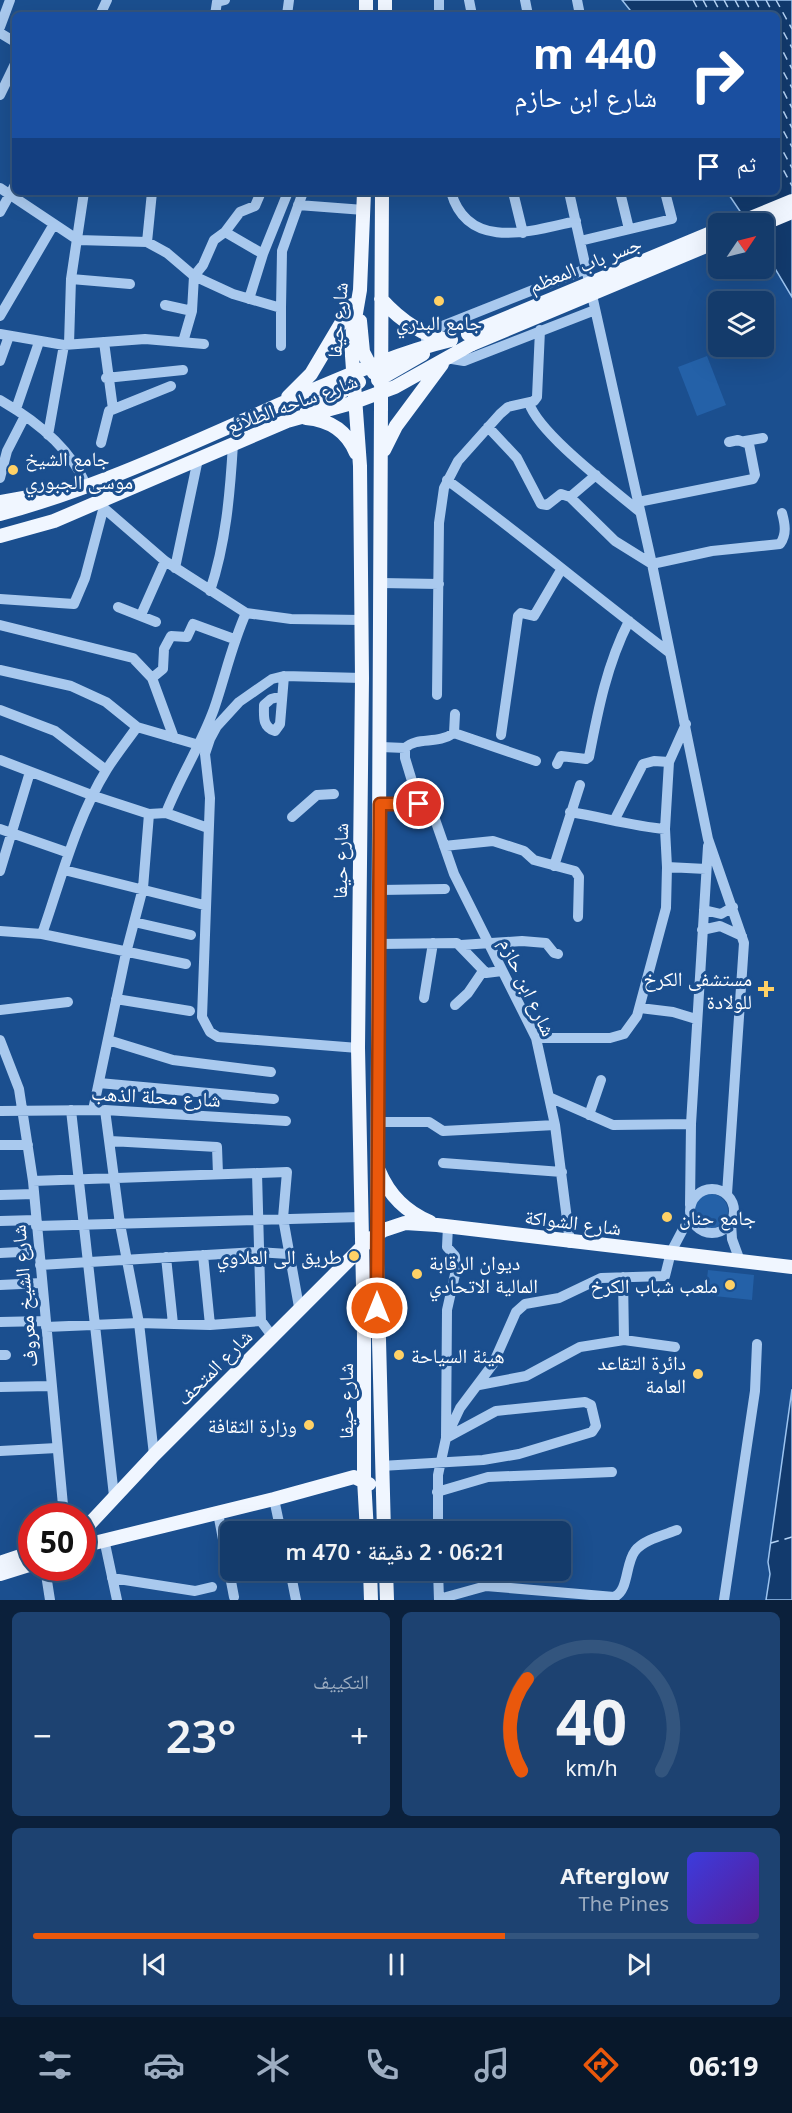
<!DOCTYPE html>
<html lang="ar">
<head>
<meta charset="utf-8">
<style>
	:root { --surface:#143b6b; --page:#1d4271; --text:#f1f3f6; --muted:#9dadc1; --line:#33557e; --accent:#ea580c }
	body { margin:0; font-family:"Noto Sans","Noto Naskh Arabic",sans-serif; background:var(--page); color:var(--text); direction:rtl; height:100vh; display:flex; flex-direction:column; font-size:22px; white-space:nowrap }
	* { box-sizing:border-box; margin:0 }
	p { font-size:20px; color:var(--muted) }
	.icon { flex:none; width:33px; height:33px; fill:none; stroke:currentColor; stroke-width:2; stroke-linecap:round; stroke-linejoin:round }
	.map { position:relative; height:1600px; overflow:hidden; direction:ltr }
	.details { display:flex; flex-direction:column; gap:12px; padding:12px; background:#0b203b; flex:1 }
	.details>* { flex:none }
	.top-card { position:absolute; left:12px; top:12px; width:768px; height:183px; border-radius:9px; box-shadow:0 6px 24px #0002,0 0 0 2px var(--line); direction:rtl; background:#1a4fa0; color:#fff; overflow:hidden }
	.needle { width:39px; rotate:55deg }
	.buttons { position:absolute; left:708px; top:213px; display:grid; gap:12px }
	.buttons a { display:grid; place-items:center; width:66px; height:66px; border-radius:9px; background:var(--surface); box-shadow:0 6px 24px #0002,0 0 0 2px var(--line); font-size:30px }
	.speed { position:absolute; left:18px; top:1503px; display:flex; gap:12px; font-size:30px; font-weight:700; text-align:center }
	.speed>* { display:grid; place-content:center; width:78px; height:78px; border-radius:50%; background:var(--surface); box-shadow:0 6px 24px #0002,0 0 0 2px var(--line); line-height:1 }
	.speed .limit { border:9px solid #d22; background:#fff; color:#111 }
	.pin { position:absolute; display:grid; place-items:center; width:51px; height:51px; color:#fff; margin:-26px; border:3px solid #fff; border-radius:50%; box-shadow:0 2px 6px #0007 }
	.me { position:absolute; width:66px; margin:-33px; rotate:0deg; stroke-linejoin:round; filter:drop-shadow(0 0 4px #0008) }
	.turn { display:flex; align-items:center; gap:21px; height:126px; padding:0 24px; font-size:27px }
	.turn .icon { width:78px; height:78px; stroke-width:2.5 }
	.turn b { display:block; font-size:42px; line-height:51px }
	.then { display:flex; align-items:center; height:57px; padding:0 24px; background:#0003; gap:12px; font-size:22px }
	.big { font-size:45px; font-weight:600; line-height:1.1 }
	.details .card { flex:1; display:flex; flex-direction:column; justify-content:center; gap:9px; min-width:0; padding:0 21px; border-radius:9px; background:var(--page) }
	.details .dial { align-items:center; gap:0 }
	.dial svg { height:156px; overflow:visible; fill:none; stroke:var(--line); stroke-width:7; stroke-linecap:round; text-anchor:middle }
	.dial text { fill:var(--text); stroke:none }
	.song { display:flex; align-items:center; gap:18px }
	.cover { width:72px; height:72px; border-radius:9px; background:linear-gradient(135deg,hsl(240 70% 55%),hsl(270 70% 35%)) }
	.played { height:6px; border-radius:3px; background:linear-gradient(90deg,var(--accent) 65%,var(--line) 65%) }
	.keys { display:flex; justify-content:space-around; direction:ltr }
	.heat { display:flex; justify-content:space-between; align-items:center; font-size:33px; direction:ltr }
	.details .tiles { flex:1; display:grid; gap:12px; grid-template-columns:1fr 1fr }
	.card:last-child { grid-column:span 2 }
	.trip { position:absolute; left:220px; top:1521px; width:351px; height:60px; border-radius:9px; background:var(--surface); box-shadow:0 6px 24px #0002,0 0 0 2px var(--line); font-weight:600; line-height:60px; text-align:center; direction:rtl }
	.dock { display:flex; height:96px; justify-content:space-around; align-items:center; background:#08182b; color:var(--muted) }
	.dock .icon { width:42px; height:42px }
	.dock .selected { color:var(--accent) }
	.dock b { font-size:27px; color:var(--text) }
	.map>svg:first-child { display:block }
</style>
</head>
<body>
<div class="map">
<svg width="792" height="1600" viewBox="0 0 792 1600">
	<rect width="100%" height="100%" fill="#1b4f8f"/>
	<path fill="#2461a8" d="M707,356L726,405L697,416L678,367Z
		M694 1211a17 17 0 1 1 34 0a17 17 0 1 1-34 0Z
		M708,1270L754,1275L752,1300L705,1295Z"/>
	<path fill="#123a6d" stroke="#9cc4f0" stroke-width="1.5" d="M622,0H792V297L764,250V224L748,223L727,192H777V15H634Z
		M792,1389V1600H766L770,1574L768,1562Z"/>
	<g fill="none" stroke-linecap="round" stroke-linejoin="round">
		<path stroke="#b5d3f5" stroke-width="1.5" stroke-dasharray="8 6" stroke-linecap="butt" d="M693,0L701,15
			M703,0L711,15
			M714,0L722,15
			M724,0L732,15
			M735,0L743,15
			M745,0L753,15
			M755,0L763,15
			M766,0L774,15
			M776,0L792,29
			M777,20L792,48
			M777,40L792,69
			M777,60L792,88
			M777,79L792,108
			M777,99L792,128
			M777,119L792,147
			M777,140L792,168
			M777,158L792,186
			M771,1543L792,1537"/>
		<path stroke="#a9c9ee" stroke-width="10" d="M439,0V15
			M469,0L472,15
			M525,0L528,15
			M577,0L580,15
			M100,15L107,0
			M215,15L217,2L225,0
			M287,15L289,0
			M0,27L10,0
			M0,33L15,42
			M0,95L15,64
			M0,188L78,240L147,242L167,253L194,276L233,294L281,308V346
			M451,192C468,252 531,231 576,221
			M513,192L523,233
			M569,192L652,564L708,839L744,943L727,1194
			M620,192L629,229
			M298,205L364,210
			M0,212L15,185
			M225,232L263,254
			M580,241L672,219L665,192
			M147,242L152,192
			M71,279L130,284
			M249,299L263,254L288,192
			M165,305L192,311
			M281,308L282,251L303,192
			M0,316L54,224
			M0,334L64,345L145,339L204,344
			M426,340L440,327L586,269
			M104,342L113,409
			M183,342L192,311L194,276L203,265L214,240L225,232L240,212L255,206L261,192
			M69,344L71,279L84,192
			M446,358L464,361L595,310
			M0,361L9,336
			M106,378L183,370
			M0,400C35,420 70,447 86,485
			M529,403C539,434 613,489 640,512
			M16,409L39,342
			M488,427L517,458L541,504L547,505L561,494L570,497L615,541L652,564L712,551L780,544C787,534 785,524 782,513
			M48,435L64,345
			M745,441L763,438
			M101,443L109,411L171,386
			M0,478L7,451L25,416
			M447,480C523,536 595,596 670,653
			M570,497L596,475
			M638,502L753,479L755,475L749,444L738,440L729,442
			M98,503L165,561L246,613L291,619L362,620
			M175,568L198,459
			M381,583L439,584
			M210,591C226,543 230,494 233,444
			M0,599L74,604L85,578L103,510
			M118,607L156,622
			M141,615L165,561
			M0,625L133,658L152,678L174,738
			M0,670L71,686L106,702L137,727L199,745
			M152,678L163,669L164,649L171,636L187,637L193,624L234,639
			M437,695L439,523L444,488L458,461L500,414L508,407L534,401L537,397L540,330
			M282,696L271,699L264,705C264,716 262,727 275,731L280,724L284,676
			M0,710L55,731L106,770
			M454,733L536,761
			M501,735L518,616L521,613L534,616L561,570
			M381,747L405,748
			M0,760L94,796L149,814L166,813L208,828
			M557,764L561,756L586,759L589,757C598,710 607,664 629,621
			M380,804L430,805L454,874L536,1038L555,1125L570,1243
			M419,804L405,758V748C418,736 437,745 454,733L455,714
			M570,812C602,817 632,826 665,829
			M166,813C180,777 201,745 214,709C225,677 232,644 246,613
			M292,817L317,795L334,794
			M615,819L643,764L654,761L669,762
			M0,829L69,853
			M444,846L493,841L524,851L534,860L575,871L579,877L578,917
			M554,866L580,785
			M667,867L706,869
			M64,870L204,905
			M0,871L30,772
			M380,890L445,889
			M704,910L721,914L733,907
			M134,922L191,935
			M702,930L720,926L742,936
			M0,931L42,934L186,964
			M42,934C61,880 76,819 107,769C116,755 127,741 137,727
			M379,944L457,943L486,973L502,971
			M461,945L522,941L546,943L554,953L558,954
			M424,998L433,943
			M116,999L190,1011
			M455,1005L468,993L483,971
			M640,1008L673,1012L696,1019
			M0,1010L68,1002
			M536,1038H610L624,1034L637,1016L666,908L667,867L665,829L669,762L686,724
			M0,1040L19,1089L33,1181L64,1516
			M108,1040L173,1060L271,1072
			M358,1048L218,1037L210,1032L202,1017L210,798L205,754L210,739L217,726L239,702L272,679L284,676L362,678
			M99,1083L274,1099
			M549,1097L613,1125L691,1124
			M71,1110L114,1496
			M93,1110L126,953L143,888L149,814
			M105,1110L120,1224L139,1323L154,1455
			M0,1111L105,1110L286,1121
			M589,1115L601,1080
			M378,1122H429L443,1131L555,1125
			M110,1141L217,1147L218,1174
			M0,1145H28
			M443,1163L562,1172
			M257,1173L261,1321L272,1336
			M33,1181L287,1172L283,1218L299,1307
			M690 1211a22 22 0 1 1 44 0a22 22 0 1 1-44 0Z
			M0,1195L34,1194
			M690,1205L691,1124L708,846
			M0,1221L36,1220
			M731,1223L732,1239L740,1261
			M36,1226L361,1217
			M0,1253L39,1251
			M203,1255L210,1325
			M166,1257L173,1324
			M40,1265L257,1252L288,1254
			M0,1285L42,1283
			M0,1322L45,1321
			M46,1327L139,1323L210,1325L261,1321
			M624,1340L675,1347
			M0,1355H6
			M479,1385L526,1376L580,1347L624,1340L623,1277
			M0,1387L50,1386
			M446,1438L460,1408L493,1364L516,1312L525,1304L559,1298L601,1278L665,1276L671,1252L690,1216
			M0,1451L57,1448
			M381,1466L483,1460L519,1454L592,1432L596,1426L591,1405L585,1402L496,1411L446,1438
			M437,1492L488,1477L612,1472
			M274,1499L281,1532
			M218,1513L234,1597
			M438,1532V1475L446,1438L447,1310L456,1270L455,1256L447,1247L448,1226
			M104,1539L117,1600
			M45,1568L50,1600
			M290,1570L296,1600
			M438,1570L439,1600
			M112,1578L195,1591L212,1587
			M439,1599L486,1586L614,1597C629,1591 625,1564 635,1551C643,1540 664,1535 677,1530
			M724,1600L755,1391L757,1344"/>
		<path stroke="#f0f6ff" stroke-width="14" d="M366,15V0
			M385,15V0
			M364,192L360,290L351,342L360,466L362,678L358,1048L364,1335V1479L367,1532
			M382,192L377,1263L384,1532
			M736,224L792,201
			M763,224L792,212
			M381,299C399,319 422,336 449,340
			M360,321L363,352L374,373
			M378,380L423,354
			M288,397L311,374L352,305
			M307,410L359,382
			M306,418C330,420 347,431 356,453
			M384,450L396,426L442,364
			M0,502L40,495
			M0,514C105,486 206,436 306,393C353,373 401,352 451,340
			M0,536L54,521L287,421L352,403L395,387L472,344
			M379,1171C389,1195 406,1212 430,1222
			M82,1532L154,1455L369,1240L384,1230L405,1223L437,1225L792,1267
			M82,1546L274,1499L354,1477L369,1484
			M0,1563L32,1552
			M370,1570L371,1600
			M386,1570L387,1600
			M0,1574L32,1564"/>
		<path stroke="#f0f6ff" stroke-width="14" d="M468,334L718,230
			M472,344L718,241"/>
	</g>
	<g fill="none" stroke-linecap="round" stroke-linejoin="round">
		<defs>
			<path id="route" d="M377,1308L380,804H419"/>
		</defs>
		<use href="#route" stroke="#983908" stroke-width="15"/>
		<use href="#route" stroke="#ea580c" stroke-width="10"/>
	</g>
	<g fill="#ffd166" stroke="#1b4f8f" stroke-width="2">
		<circle cx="439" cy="301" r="6"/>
		<circle cx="13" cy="470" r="6"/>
		<path d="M763 980h6v6h6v6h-6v6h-6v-6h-6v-6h6z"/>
		<circle cx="667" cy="1217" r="6"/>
		<circle cx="354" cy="1256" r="6"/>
		<circle cx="417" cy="1274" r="6"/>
		<circle cx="730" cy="1285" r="6"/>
		<circle cx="399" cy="1355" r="6"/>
		<circle cx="698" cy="1374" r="6"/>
		<circle cx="309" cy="1425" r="6"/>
	</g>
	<g text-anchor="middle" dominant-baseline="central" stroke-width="6" stroke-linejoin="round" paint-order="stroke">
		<g font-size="20" fill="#fff" stroke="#1b4f8f">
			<text transform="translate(585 264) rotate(-22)">جسر باب المعظم</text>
			<text transform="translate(337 320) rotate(-85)">شارع حيفا</text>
			<text transform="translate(292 403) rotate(-20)">شارع ساحه الطلائع</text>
			<text transform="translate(340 861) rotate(-89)">شارع حيفا</text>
			<text transform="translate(528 987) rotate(65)">شارع ابن حازم</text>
			<text transform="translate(156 1096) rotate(3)">شارع محلة الذهب</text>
			<text transform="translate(573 1222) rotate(7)">شارع الشواكة</text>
			<text transform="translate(24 1296) rotate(-95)">شارع الشيخ معروف</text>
			<text transform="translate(214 1367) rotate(-45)">شارع المتحف</text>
			<text transform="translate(345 1401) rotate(-90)">شارع حيفا</text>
		</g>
		<g font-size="20" fill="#fff" stroke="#1b4f8f" text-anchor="end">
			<text x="439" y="322" text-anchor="middle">جامع البدري</text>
			<text x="25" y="458" text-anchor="start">جامع الشيخ<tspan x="25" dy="23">موسى الجبوري</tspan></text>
			<text x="752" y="978">مستشفى الكرخ<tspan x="752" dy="23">للولادة</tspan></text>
			<text x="679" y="1217" text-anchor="start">جامع حنان</text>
			<text x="342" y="1256">طريق الى العلاوي</text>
			<text x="429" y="1262" text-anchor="start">ديوان الرقابة<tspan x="429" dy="23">المالية الاتحادي</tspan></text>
			<text x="718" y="1285">ملعب شباب الكرخ</text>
			<text x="411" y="1355" text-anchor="start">هيئة السياحة</text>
			<text x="686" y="1362">دائرة التقاعد<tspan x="686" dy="23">العامة</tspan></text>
			<text x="297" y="1425">وزارة الثقافة</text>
		</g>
	</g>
</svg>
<div class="buttons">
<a><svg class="needle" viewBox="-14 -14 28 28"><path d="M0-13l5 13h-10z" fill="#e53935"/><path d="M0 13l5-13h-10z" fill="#9dadc1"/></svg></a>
<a><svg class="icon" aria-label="layers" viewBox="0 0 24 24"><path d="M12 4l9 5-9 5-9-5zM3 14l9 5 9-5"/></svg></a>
</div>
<div class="speed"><div class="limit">50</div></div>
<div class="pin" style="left:419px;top:804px;background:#d93025"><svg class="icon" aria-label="arrive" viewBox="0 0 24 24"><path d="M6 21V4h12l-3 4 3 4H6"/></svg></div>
<svg class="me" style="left:377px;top:1308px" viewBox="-20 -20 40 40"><circle r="17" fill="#ea580c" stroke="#fff" stroke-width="3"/><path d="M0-11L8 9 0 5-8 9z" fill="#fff"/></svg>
<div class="trip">06:21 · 2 دقيقة · 470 m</div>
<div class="top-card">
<div class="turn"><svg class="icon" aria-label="right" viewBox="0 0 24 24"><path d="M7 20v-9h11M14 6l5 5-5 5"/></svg><div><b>440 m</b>شارع ابن حازم</div></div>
<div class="then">ثم<svg class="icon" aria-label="arrive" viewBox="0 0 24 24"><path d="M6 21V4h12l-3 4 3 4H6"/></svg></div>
</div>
</div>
<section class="details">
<div class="tiles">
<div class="card dial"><svg viewBox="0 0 100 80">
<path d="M14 69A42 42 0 1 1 86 69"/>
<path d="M14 69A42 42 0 0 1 17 22" stroke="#ea580c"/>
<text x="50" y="56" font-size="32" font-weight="700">40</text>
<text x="50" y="72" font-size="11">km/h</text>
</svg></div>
<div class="card"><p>التكييف</p>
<div class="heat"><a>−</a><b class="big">23°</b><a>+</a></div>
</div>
<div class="card">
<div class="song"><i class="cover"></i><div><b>Afterglow</b><p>The Pines</p></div></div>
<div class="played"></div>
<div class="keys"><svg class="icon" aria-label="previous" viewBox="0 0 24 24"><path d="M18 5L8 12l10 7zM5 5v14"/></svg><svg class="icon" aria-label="pause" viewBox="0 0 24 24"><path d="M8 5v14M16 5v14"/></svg><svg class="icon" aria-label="next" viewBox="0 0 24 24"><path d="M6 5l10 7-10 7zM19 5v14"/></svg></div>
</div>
</div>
</section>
<nav class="dock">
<b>06:19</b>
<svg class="icon selected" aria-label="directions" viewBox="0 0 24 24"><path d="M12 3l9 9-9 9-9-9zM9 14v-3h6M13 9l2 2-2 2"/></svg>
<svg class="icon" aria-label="music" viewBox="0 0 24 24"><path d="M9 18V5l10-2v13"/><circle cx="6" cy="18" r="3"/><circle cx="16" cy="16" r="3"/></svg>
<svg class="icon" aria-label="phone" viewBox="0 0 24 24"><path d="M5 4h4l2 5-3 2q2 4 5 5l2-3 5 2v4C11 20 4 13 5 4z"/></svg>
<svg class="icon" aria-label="climate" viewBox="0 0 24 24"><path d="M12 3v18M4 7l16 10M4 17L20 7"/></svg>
<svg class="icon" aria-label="car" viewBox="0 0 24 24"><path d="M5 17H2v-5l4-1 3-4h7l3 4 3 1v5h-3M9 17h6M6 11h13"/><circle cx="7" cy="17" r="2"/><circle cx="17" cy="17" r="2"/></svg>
<svg class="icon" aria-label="filters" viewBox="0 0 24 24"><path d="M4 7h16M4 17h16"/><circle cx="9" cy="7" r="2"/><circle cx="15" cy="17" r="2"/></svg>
</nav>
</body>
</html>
